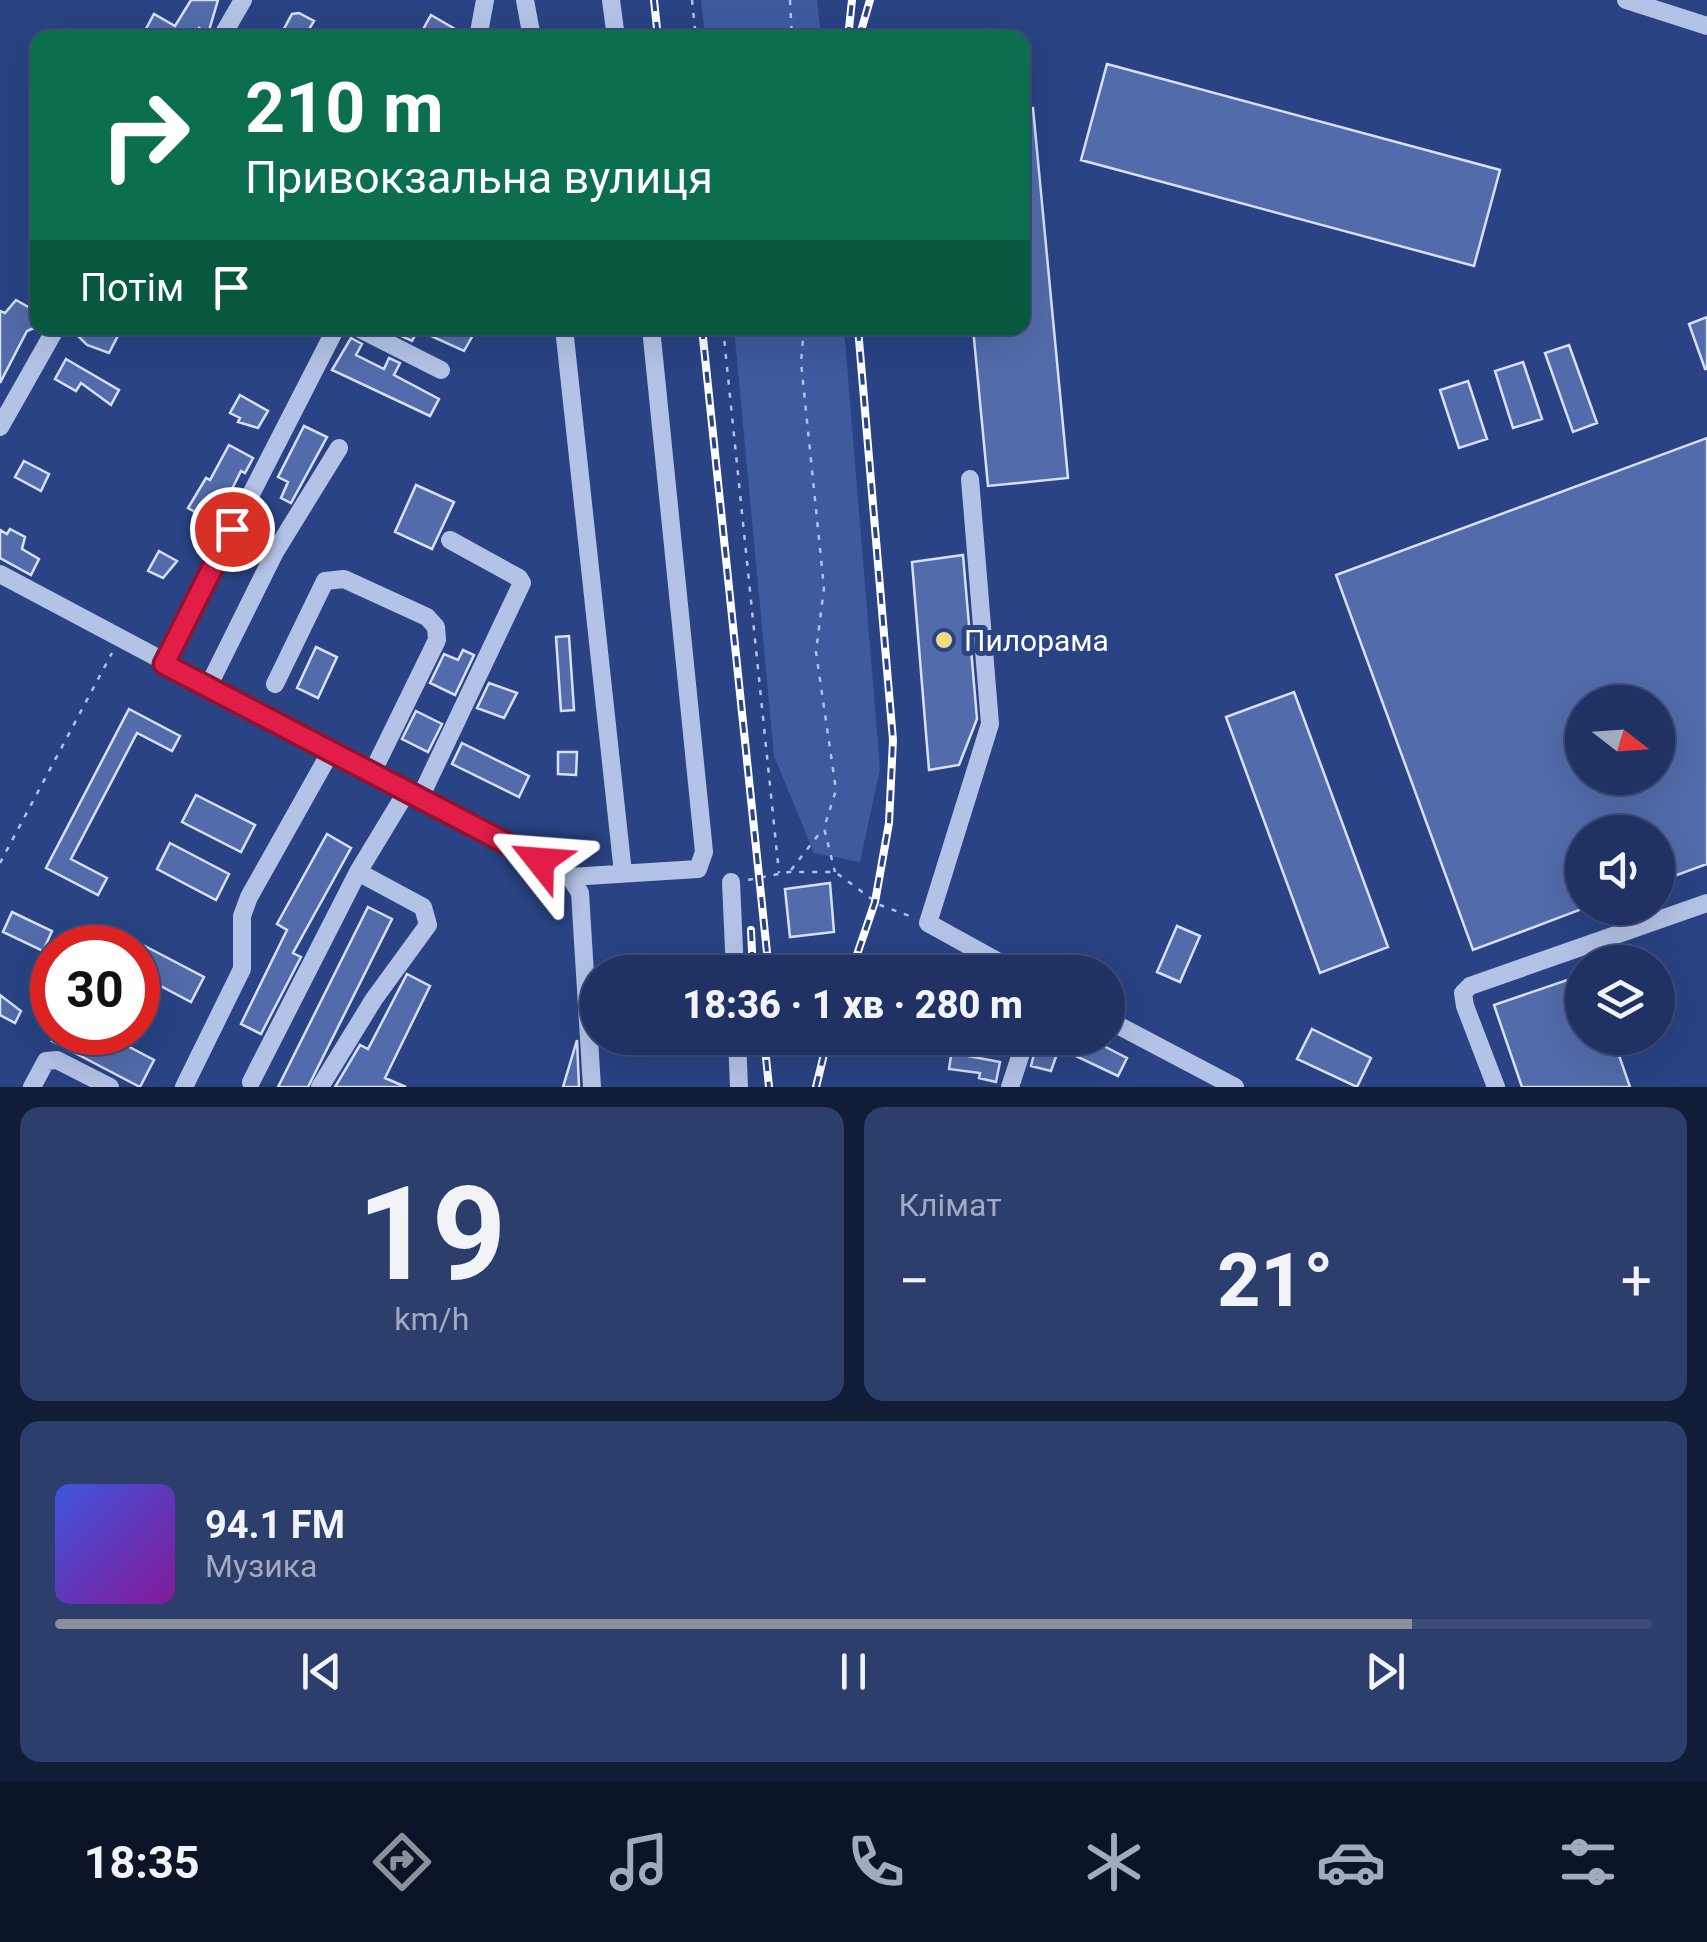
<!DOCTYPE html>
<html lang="uk">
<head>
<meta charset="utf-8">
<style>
	:root { --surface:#1f3263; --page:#2c3e6c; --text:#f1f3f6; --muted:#a1aabe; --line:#3c4d78; --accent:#8c9099 }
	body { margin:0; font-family:Roboto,sans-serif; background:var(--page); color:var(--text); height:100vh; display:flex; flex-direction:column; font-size:38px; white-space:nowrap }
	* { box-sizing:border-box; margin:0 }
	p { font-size:32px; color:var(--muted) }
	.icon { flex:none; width:55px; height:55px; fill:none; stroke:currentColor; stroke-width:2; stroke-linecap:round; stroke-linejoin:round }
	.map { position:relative; height:1087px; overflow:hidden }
	.side { display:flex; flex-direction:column; gap:20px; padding:20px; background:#111c36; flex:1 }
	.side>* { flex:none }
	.hud { position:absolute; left:30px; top:30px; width:1000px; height:305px; border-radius:20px; box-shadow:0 10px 40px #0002,0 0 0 2px var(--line); background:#0b6e4f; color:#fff; overflow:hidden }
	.needle { width:65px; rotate:107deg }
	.controls { position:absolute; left:1565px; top:685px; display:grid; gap:20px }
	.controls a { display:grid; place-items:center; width:110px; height:110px; border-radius:50%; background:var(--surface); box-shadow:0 10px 40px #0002,0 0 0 2px var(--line); font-size:50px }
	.speed { position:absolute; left:30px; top:925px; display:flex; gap:20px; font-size:50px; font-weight:700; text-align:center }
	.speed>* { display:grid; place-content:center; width:130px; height:130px; border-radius:50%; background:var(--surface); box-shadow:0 10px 40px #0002,0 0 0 2px var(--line); line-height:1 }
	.speed .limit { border:15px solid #d22; background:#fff; color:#111 }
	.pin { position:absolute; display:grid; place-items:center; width:85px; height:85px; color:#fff; margin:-42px; border:5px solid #fff; border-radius:50%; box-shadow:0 2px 10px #0007 }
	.me { position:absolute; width:110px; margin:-55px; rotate:298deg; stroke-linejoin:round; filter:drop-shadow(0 0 8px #0008) }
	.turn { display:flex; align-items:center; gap:35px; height:210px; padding:0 50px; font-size:45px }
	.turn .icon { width:130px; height:130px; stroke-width:2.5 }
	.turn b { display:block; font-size:70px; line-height:85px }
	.then { display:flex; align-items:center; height:95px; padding:0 50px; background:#0003; gap:20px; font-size:38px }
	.big { font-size:75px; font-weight:800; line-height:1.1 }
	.side .tile { flex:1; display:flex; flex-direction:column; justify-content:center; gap:15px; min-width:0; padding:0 35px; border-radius:20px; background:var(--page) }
	.side .dial { align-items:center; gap:0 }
	.dial b { font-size:130px; line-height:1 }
	.song { display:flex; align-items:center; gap:30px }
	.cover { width:120px; height:120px; border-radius:15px; background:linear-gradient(135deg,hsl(230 70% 55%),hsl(290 70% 35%)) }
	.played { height:10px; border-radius:5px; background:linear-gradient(90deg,var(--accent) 85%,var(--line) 85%) }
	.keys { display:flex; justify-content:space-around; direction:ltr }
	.heat { display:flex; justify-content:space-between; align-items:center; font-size:55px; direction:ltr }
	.side .tiles { flex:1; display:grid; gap:20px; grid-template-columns:1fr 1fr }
	.tile:last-child { grid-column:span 2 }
	.trip { position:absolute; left:580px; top:955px; width:545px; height:100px; border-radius:50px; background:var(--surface); box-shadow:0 10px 40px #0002,0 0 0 2px var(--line); font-weight:800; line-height:100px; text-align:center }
	.tab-bar { display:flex; height:160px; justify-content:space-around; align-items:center; background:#0c1428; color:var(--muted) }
	.tab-bar .icon { width:70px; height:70px }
	.tab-bar .current { color:var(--accent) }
	.tab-bar b { font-size:45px; color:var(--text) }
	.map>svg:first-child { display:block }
</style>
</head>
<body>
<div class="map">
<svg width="1707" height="1087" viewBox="0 0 1707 1087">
	<rect width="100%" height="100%" fill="#294384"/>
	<path fill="#3e5ba0" d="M701,0H817L821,37H705Z
		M734,328H844L880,769L860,862L814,853L774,756Z"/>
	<path fill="#526cab" stroke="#d6e0f6" stroke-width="2.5" fill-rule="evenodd" d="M191,0H218L208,34L199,28L196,38H141L154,14L175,26Z
		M299,13L314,21L304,38H279L292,14Z
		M431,15L455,29L451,38L421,33Z
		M1107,64L1500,170L1474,266L1081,160Z
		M1033,108L1068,478L988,486L973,328H1022V109Z
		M16,300L37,312L34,328L27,331L0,383V311L5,313Z
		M1707,317V369H1705L1689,324Z
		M82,328H122L109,353L87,345L78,336Z
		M405,328H460L473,335L464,351L418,330L412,341L401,336Z
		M351,338L362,344L356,355L384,369L389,358L400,363L394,375L439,399L430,416L332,370Z
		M1569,345L1597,423L1573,432L1545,353Z
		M66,359L119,390L111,405L81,383L76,391L55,379Z
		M1523,362L1542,419L1513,428L1495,371Z
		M1468,381L1487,439L1459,448L1440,390Z
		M240,395L268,411L258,428L238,422L240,418L230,413Z
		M304,426L327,437L291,503L281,498L288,482L278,477Z
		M1707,438V864L1658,882V832H1582V909L1473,950L1336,575ZM1582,702H1658V778H1582Z
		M229,445L253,458L245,473L241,471L215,523L188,508L206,478L210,480Z
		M24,461L49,474L41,491L15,477Z
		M416,485L454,502L432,549L395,532Z
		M10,529L25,537L22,549L39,559L31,575L0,558V530L7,534Z
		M159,551L177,561L163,578L148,571Z
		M963,555L977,719L959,765L929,770L912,562Z
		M569,636L574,710L561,711L556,637Z
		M316,647L337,657L318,698L297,688Z
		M463,650L474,655L455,695L430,683L444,654L458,660Z
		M489,683L517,693L504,718L477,708Z
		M1294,692L1388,947L1320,973L1226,717Z
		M129,709L180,736L172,751L137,733L71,859L107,878L98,895L46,868Z
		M416,711L442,724L428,752L402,739Z
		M462,743L529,776L519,797L452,764Z
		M558,752H577L576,775L558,774Z
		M196,795L255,825L241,852L182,822Z
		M327,834L351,848L293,953L301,957L261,1034L241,1024L287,930L277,924Z
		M170,843L229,874L216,900L157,869Z
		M830,883L834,932L790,937L785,889Z
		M368,907L392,919L308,1087H278Z
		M12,912L52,931L43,951L3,932Z
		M1177,926L1200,936L1180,982L1157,972Z
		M141,944L204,977L191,1002L138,974Z
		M407,974L430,986L385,1078L406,1087H335L360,1045L368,1049Z
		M1582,975V1038H1613L1630,1087H1522L1494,1005Z
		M0,995L21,1011L15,1023L0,1015Z
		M1312,1029L1371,1058L1357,1087L1297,1059Z
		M56,1032H101L154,1060L140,1087L52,1041Z
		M1038,1038H1088L1127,1058L1118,1076L1059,1048L1051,1071L1031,1066Z
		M577,1040L579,1087H563Z
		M953,1043L969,1046L968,1056L1000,1062L996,1082L979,1078L980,1073L949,1069Z"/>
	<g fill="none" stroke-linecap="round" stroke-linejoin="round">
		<path stroke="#b3c3e7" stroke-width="2.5" stroke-dasharray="5 8" stroke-linecap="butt" d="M692,0L696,38
			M790,0L792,38
			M723,328L779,873
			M804,328L801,362L824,588L816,652L836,790L824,828L835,872
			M0,863L112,653
			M791,870L823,829
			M748,880L789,872H835L880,905L915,918"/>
		<path stroke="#b3c3e7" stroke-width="18" d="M525,0L532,38
			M611,0L616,38
			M1626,0L1707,26
			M221,38L243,0
			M478,38L485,0
			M358,328L441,370
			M564,328L623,873
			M0,427L56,328
			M970,479L990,724L928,923L1017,972
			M0,574L570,877L580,893L592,1087
			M164,664L336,328
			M275,684L325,581L344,579L427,617L436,627L437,640L372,773
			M208,687L275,552L339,448
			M420,798L522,583L519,578L450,540
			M570,877L698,869L704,852L651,328
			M731,882L735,972
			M1108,1020L1235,1087
			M737,1038L739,1087
			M251,1082L358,872L407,791
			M32,1087L46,1061L57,1060L110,1087
			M184,1087L242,969V916L249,897L331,751
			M320,1087L374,999L428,925L423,907L358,872
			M1010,1087L1026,1038
			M1496,1087L1465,1006L1463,993L1470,986L1707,903"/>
		<defs>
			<path id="rail" d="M654,0L658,38
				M848,38L852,0
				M859,38L870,0
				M702,328L769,972
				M751,930L753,972
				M851,972L875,902L889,823L893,740L858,328
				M764,1038L769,1087
				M816,1087L828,1038"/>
		</defs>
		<use href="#rail" stroke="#fff" stroke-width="8"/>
		<use href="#rail" stroke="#294384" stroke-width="4" stroke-dasharray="11" stroke-linecap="butt"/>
	</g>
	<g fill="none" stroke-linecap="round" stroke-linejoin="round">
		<defs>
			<path id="route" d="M232,529L164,664L540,861"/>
		</defs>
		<use href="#route" stroke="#92132f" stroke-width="25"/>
		<use href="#route" stroke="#e11d48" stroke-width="18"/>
	</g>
	<circle fill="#eede7a" stroke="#294384" stroke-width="4" cx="944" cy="640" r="10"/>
	<g text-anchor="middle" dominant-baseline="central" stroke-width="10" stroke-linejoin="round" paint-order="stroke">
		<g font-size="30" fill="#fff" stroke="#294384" text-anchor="start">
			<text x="964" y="640">Пилорама</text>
		</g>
	</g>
</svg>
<div class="controls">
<a><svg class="needle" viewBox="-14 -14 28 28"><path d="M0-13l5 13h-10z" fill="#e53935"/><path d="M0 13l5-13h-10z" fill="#a1aabe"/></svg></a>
<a><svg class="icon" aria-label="sound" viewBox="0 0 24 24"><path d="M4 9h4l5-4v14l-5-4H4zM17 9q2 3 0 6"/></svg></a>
<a><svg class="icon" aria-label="layers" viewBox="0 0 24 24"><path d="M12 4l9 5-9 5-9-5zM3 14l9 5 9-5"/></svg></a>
</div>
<div class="speed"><div class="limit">30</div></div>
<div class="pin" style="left:232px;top:529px;background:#d93025"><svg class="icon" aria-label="arrive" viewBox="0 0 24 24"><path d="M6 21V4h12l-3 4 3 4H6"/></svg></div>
<svg class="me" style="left:540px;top:861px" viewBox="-20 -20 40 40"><path d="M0-17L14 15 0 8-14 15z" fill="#e11d48" stroke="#fff" stroke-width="4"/></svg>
<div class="trip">18:36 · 1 хв · 280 m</div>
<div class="hud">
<div class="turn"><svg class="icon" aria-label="right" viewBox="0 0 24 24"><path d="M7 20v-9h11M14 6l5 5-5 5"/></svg><div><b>210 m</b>Привокзальна вулиця</div></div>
<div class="then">Потім<svg class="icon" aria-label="arrive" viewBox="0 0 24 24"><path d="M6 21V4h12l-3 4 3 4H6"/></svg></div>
</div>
</div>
<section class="side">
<div class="tiles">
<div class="tile dial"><b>19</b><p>km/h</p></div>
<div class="tile"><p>Клімат</p>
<div class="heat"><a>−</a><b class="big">21°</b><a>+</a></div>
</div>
<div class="tile">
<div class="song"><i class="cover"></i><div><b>94.1 FM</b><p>Музика</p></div></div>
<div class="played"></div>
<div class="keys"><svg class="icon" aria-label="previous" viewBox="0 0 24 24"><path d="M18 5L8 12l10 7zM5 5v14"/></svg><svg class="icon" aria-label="pause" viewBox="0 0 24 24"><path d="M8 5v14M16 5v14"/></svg><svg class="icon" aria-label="next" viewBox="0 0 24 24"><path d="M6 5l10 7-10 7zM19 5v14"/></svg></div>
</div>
</div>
</section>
<nav class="tab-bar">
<b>18:35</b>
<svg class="icon current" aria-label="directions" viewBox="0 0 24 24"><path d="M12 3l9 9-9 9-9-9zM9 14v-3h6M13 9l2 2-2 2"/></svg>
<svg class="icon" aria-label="music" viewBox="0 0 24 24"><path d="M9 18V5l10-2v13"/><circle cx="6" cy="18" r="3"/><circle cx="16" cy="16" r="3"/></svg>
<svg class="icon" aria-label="phone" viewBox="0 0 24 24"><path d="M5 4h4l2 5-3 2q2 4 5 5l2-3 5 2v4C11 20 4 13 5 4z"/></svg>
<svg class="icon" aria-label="climate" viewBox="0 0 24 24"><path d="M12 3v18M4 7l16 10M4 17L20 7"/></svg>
<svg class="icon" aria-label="car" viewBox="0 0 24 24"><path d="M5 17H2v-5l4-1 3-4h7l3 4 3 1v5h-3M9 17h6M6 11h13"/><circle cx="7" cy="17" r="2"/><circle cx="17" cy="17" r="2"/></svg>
<svg class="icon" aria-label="filters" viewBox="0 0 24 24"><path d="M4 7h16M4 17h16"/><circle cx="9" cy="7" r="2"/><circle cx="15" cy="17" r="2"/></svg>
</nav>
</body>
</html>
